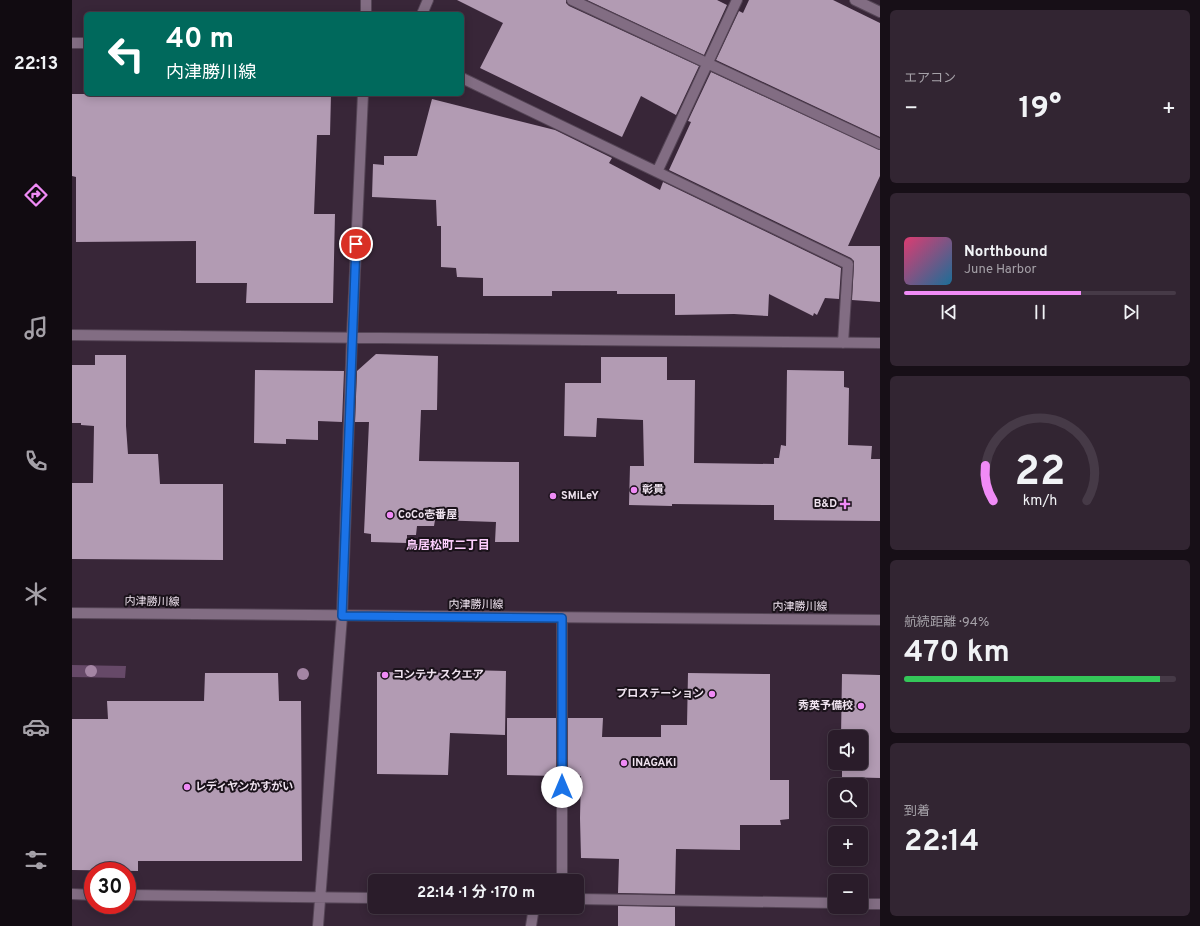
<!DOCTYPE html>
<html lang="ja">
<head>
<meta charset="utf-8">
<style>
	:root { --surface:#2a1c2a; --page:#322532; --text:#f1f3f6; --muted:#a5a1a8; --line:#463a47; --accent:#f08bf6 }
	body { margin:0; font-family:Overpass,"Noto Sans JP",sans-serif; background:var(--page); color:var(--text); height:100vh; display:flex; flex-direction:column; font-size:15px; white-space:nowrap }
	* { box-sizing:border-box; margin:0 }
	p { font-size:13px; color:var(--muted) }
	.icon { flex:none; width:22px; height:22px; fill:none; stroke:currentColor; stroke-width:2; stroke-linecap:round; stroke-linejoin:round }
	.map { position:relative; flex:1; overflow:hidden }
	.side { display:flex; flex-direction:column; gap:10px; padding:10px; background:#170f17; width:320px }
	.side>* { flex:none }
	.banner { position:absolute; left:12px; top:12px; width:380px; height:84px; border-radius:6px; box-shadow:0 2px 10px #0003,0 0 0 1px var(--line); background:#00695c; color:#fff; overflow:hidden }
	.buttons { position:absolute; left:756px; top:730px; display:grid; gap:8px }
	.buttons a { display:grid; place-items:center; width:40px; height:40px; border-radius:6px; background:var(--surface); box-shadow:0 2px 10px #0003,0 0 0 1px var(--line); font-size:20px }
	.speed { position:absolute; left:12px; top:862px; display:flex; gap:8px; font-size:20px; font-weight:700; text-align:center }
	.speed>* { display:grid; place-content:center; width:52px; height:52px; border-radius:50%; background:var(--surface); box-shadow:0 2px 10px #0003,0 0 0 1px var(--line); line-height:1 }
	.speed .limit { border:6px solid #d22; background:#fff; color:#111 }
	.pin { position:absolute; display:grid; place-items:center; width:34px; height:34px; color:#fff; margin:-17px; border:2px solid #fff; border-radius:50%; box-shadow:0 1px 4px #0007 }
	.me { position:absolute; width:44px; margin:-22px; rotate:0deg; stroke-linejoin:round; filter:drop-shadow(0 0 3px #0008) }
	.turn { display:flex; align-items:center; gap:14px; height:84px; padding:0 16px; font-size:18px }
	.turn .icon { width:52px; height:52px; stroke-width:2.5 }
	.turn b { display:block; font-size:28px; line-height:34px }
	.big { font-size:30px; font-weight:700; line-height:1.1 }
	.side .widget { flex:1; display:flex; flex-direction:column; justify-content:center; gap:6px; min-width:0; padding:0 14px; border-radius:6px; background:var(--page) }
	.side .dial { align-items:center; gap:0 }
	.dial svg { height:104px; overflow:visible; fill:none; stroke:var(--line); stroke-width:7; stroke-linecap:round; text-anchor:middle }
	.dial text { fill:var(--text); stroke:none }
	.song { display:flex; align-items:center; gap:12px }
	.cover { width:48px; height:48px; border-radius:6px; background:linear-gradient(135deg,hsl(340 70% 55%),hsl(200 70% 35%)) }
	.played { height:4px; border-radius:2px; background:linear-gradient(90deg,var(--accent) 65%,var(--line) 65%) }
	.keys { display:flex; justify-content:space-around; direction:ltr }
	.heat { display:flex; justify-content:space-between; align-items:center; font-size:22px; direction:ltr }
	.charge { height:6px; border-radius:3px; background:linear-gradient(90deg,#34c759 94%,var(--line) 0) }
	.trip { position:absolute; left:296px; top:874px; width:216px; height:40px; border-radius:6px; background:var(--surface); box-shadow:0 2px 10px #0003,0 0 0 1px var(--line); font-weight:700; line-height:40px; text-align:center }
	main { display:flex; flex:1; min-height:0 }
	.dock { display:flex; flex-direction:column; width:72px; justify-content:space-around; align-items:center; background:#110b11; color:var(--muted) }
	.dock .icon { width:28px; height:28px }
	.dock .current { color:var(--accent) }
	.dock b { font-size:18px; color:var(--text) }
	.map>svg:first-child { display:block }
</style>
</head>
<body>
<main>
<nav class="dock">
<b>22:13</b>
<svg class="icon current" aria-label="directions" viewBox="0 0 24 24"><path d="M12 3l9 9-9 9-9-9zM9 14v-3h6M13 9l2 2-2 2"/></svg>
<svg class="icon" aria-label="music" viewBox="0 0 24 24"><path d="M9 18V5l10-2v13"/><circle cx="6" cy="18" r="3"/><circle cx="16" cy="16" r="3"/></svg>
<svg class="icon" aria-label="phone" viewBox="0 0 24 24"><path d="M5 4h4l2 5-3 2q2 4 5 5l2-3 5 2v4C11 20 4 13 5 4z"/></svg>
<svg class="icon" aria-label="climate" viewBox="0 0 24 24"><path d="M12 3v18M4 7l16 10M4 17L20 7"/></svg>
<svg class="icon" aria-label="car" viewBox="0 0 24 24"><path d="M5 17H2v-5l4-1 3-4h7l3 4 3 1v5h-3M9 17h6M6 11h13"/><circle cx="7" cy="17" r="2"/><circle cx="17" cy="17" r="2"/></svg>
<svg class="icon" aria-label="filters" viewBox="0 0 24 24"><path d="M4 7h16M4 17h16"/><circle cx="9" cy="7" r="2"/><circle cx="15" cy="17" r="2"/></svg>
</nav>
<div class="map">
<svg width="808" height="926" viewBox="0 0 808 926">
	<rect width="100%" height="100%" fill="#382638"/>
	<path fill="#664968" d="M0,665L54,666L53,678L0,677Z"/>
	<path fill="#b29bb3" d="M385,0H494V3L497,6L627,66L604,115L569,96L550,137L408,68L431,23Z
		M515,0H645L655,5L632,55Z
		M677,0H761L808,23V137L644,60L667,11L671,13Z
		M639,72L808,150V176L776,246H808V302L780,300L782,264V261L779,258L597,170L619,122L616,121Z
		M0,94H259L258,135H245L242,214H263L261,303H174L175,283H124V241L4,242V177L0,176Z
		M360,99L483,130L540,158L537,163L588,190L591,182L769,268L767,299L753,298L745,315L742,313L741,316L697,294L696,316L662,314L603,315V294H545V291H480V296H411V278L385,277L384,268L369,267V226H365L364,200L300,197L301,164L312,165V156H345Z
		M304,354L366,356L365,410H349L347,461L447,462V542H423L424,522L363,520L362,526H345L344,535H335V543L299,542V534L292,533L297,422H283L285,371Z
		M23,355H54V426L56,454H86L88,484H151V560L0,559V483H21L22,426L9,425V423H0V365H23Z
		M529,357H595V380H623L622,463L702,464V458H707L709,445L714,446L715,370L772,371V387L777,388L776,445L800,446L799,459H808V521L702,520V505L600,504V506L557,505L558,466H572L571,420L525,418L524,437L492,436L493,383H529Z
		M183,370L272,371L270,422L246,421V440L214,439V444L182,443Z
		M396,670L434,671L433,735L378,733L376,775L305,774V672L396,673Z
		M133,673H206L207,701H229L230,861H66V871L0,870V719H36L35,701H132Z
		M616,673L698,674V780H717V819L708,820L709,825H668V850L604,849L603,894L546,893L547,859L509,858L508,818L509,776H496V718H531L530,737H589V725H615Z
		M770,674L808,675V778L770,777V763H789V737H769Z
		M435,718H484V776L435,775Z
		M546,906L603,907V926H546Z"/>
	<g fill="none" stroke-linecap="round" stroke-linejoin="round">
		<defs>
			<path id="minor" d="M500,0L808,144
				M783,0L808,12
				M294,14V0
				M350,14L356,0
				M0,43H14
				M390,78L776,264L771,343
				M585,172L665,0
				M0,335L808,343
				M490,881V618
				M0,894L21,895
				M55,895L303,898
				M505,899L763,903
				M789,904H808
				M246,926L270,616L280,337L291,94
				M459,926L462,907"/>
			<path id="secondary" d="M0,613L808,620"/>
		</defs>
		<use href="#minor" stroke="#554556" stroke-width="12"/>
		<use href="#secondary" stroke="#554556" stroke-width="12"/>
		<use href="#minor" stroke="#826d83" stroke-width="10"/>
		<use href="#secondary" stroke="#826d83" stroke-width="10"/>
	</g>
	<g fill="#a485a4">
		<circle cx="19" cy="671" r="6"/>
		<circle cx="231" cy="674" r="6"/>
	</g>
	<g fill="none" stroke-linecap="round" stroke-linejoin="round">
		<defs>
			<path id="route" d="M284,244L270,616L490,618V787"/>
		</defs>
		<use href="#route" stroke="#114b97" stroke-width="10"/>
		<use href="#route" stroke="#1a73e8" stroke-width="7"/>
	</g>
	<g fill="#f08bf6" stroke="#1a121a" stroke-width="1.5">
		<circle cx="562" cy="490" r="4"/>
		<circle cx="481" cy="496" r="4"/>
		<path d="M771 498h4v4h4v4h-4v4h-4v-4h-4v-4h4z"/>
		<circle cx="318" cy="515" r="4"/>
		<circle cx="313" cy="675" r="4"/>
		<circle cx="640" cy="694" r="4"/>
		<circle cx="789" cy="706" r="4"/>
		<circle cx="552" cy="763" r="4"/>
		<circle cx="115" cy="787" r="4"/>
	</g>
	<g text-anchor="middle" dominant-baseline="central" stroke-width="4" stroke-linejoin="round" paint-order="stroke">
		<g font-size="11" font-weight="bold" fill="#efe3ef" stroke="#1a121a" text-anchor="start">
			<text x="570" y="490">彰貴</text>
			<text x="489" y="496">SMiLeY</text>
			<text x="765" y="504" text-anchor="end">B&amp;D</text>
			<text x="326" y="515">CoCo壱番屋</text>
			<text x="321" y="675">コンテナ スクエア</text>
			<text x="632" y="694" text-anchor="end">プロステーション</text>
			<text x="781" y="706" text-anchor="end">秀英予備校</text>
			<text x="560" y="763">INAGAKI</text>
			<text x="123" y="787">レディヤンかすがい</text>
		</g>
		<g font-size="11" fill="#efe3ef" stroke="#1a121a">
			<text transform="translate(80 602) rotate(1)">内津勝川線</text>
			<text x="404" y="605">内津勝川線</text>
			<text x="728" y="607">内津勝川線</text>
		</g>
		<g font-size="12" font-weight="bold" fill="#fdcffe" stroke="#1a121a">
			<text x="376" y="546">鳥居松町二丁目</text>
		</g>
	</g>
</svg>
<div class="buttons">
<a><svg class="icon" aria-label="sound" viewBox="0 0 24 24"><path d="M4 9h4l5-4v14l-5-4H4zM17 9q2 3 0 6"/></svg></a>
<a><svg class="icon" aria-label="search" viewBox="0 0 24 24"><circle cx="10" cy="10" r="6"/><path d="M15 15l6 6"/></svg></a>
<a>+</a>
<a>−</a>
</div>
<div class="speed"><div class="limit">30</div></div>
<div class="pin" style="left:284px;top:244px;background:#d93025"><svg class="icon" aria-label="arrive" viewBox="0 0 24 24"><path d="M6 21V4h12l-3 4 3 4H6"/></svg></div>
<svg class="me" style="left:490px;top:787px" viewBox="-20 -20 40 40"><circle r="19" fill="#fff"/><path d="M0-13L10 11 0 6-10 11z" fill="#1a73e8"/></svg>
<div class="trip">22:14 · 1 分 · 170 m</div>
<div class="banner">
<div class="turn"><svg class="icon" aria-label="left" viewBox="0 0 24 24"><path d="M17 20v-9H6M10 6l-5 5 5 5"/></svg><div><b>40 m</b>内津勝川線</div></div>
</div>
</div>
<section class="side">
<div class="widget"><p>エアコン</p>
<div class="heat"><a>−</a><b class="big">19°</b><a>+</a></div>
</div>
<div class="widget">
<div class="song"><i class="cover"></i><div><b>Northbound</b><p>June Harbor</p></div></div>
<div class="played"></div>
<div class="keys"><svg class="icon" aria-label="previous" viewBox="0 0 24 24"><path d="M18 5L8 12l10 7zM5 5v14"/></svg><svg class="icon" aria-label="pause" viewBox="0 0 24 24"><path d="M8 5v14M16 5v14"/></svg><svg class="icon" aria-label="next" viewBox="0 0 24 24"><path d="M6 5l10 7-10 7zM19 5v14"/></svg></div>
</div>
<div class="widget dial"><svg viewBox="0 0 100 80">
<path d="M14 69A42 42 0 1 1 86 69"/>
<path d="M14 69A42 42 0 0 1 8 42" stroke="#f08bf6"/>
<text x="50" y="56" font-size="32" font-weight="700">22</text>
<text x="50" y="72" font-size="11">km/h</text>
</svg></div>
<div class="widget"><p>航続距離 · 94%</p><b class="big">470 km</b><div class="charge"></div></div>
<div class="widget"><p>到着</p><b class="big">22:14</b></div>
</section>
</main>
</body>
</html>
